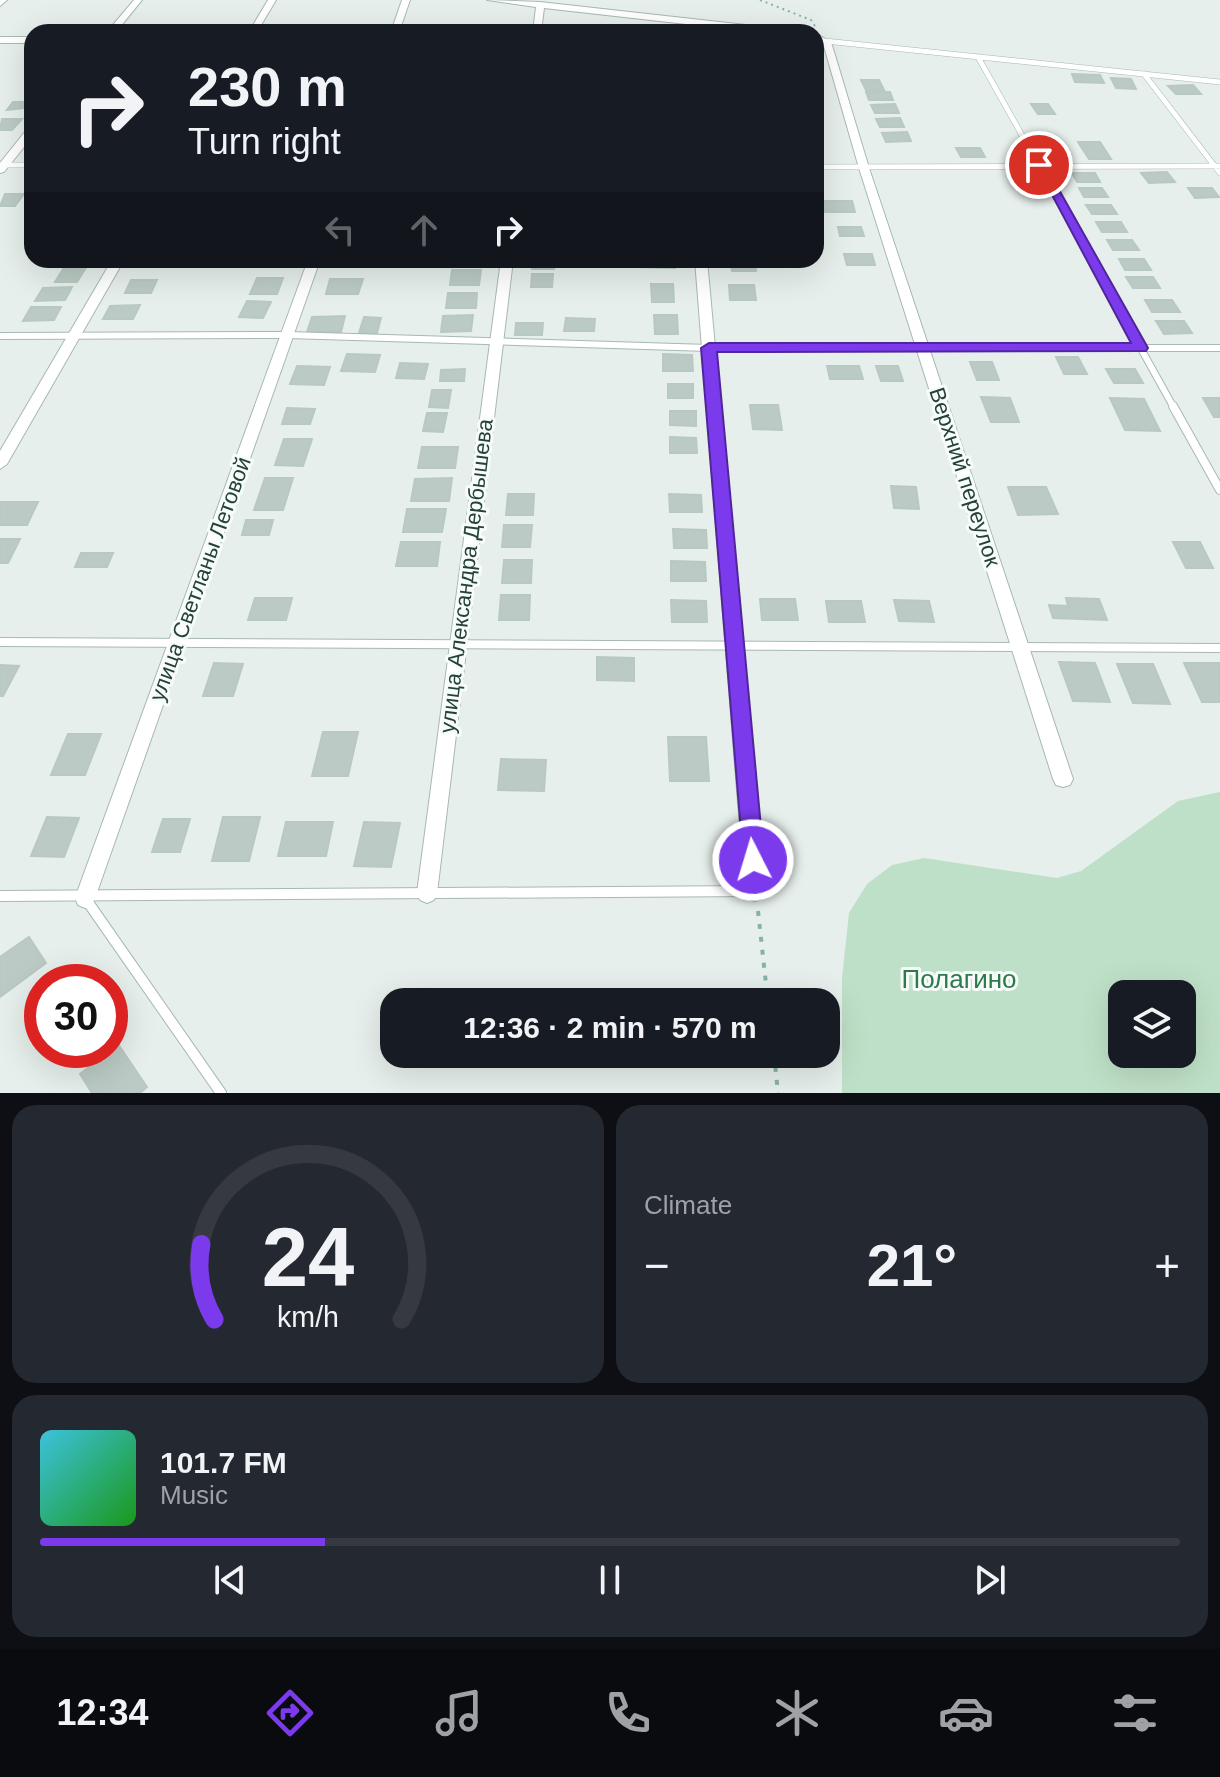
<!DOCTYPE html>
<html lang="en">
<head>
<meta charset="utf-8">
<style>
	:root { --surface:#171b24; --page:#242831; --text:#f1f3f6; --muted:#9ea1a6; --line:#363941; --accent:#7c3aed }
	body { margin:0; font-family:Arial,sans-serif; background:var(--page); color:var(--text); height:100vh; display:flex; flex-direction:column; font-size:30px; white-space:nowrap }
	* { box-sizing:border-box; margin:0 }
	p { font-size:26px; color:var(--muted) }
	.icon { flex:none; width:44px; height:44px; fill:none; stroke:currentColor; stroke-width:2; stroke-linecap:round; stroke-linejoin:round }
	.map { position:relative; height:1093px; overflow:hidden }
	.drawer { display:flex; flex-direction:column; gap:12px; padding:12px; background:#0d0f14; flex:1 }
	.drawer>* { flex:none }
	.top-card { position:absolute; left:24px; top:24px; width:800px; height:244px; border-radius:24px; box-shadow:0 8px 32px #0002; background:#171b24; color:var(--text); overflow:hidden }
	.controls { position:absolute; left:1108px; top:980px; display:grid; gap:16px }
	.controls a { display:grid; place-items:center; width:88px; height:88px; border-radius:16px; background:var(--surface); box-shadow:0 8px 32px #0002; font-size:40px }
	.speed { position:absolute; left:24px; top:964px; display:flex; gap:16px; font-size:40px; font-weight:700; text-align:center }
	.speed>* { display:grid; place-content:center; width:104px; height:104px; border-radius:50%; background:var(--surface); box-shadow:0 8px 32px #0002; line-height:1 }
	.speed .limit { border:12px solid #d22; background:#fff; color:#111 }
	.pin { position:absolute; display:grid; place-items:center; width:68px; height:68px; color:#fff; margin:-34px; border:4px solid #fff; border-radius:50%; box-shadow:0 2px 8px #0007 }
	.me { position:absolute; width:88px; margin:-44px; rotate:355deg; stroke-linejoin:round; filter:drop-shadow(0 0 6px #0008) }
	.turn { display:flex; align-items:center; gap:28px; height:168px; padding:0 32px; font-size:36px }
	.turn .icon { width:104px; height:104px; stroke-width:2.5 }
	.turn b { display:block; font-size:56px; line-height:68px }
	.lanes { display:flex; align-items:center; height:76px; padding:0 32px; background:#0003; justify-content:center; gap:40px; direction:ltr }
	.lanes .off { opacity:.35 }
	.big { font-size:60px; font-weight:700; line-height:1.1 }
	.drawer .card { flex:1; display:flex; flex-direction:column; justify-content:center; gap:12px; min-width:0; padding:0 28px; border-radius:24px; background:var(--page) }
	.drawer .dial { align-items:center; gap:0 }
	.dial svg { height:208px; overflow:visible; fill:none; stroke:var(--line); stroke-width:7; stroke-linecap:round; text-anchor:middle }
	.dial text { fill:var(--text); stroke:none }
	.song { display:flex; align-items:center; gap:24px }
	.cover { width:96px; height:96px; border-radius:12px; background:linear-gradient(135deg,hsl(190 70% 55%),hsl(120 70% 35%)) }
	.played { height:8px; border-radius:4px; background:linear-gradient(90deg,var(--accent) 25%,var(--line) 25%) }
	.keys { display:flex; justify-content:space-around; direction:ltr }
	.heat { display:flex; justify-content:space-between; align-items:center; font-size:44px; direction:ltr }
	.drawer .tiles { flex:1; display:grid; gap:12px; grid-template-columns:1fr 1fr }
	.card:last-child { grid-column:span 2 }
	.trip { position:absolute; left:380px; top:988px; width:460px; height:80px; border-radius:24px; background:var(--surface); box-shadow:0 8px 32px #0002; font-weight:700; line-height:80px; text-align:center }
	.dock { display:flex; height:128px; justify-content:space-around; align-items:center; background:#090b0e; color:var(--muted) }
	.dock .icon { width:56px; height:56px }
	.dock .current { color:var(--accent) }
	.dock b { font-size:36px; color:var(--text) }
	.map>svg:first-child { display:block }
</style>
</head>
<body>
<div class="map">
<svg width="1220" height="1093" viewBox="0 0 1220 1093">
	<rect width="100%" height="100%" fill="#e6efeb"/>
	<path fill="#bfe0c8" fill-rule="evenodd" d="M1220,792V1093H842V978L849,913L867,884L892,865L924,858L1057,878L1081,871L1178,801ZM1122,994H1182V1054H1122Z"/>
	<path fill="#bbcac4" stroke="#b8c9c2" stroke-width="2" d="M52,25L78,26L72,32H46Z
		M1072,74L1100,75L1104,83L1075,82Z
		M1111,78L1131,79L1136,89L1116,88Z
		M861,80H879L884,90H866Z
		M1193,85L1201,94H1176L1168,86Z
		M866,92H890L893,100H869Z
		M13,102H32V107L7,110Z
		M895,104L899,113H875L871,105Z
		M1031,104H1048L1055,114H1038Z
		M900,118L904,127H880L876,119Z
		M2,119H22L12,130H0Z
		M907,132L911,141L886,142L882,133Z
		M1078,142H1100L1111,159H1089Z
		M956,148H980L985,157H961Z
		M1167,172L1175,182L1149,183L1141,173Z
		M1072,173H1095L1100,182H1077Z
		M1079,188H1102L1108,197H1084Z
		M1188,188H1212L1219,197L1195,198Z
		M5,194H24L15,206H0Z
		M822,201H852L855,212H825Z
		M1086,205H1111L1117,214H1092Z
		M1096,222H1121L1127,232H1102Z
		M838,227H861L864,236H840Z
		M1107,240H1132L1139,250H1113Z
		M844,254H872L875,265H847Z
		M1119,259H1144L1151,270H1125Z
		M534,260H555L554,269H532Z
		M638,260H675V268L637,267Z
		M730,260H755L756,271H732Z
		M65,266H87L77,282H55Z
		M452,270H481L479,285H450Z
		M532,274H553L552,287H531Z
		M1126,277H1153L1160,288H1133Z
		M257,278H283L277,294H250Z
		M330,279H363L358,294H326Z
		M131,280H157L151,293H125Z
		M651,284H673L674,302H652Z
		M729,285H754L756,300H730Z
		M72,287L65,300L35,301L43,288Z
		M448,293H477L476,308H446Z
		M1145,300H1172L1180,312H1152Z
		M247,301L271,302L263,318L239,317Z
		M140,305L133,319H103L110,306Z
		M31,307H61L54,320L23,321Z
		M473,315L471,331L441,332L443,316Z
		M654,315H677L678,334H655Z
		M345,316L341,332H307L312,317Z
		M364,317L381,318L377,333H359Z
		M566,318L595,319L594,331H564Z
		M1156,321H1184L1192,333L1164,334Z
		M516,323H543L542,335H515Z
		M347,354L380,355L375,372L341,371Z
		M663,354L692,355L693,371H663Z
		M1056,357H1078L1087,374H1064Z
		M970,362H992L999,380H977Z
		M400,363L428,364L424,379L396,378Z
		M297,366L330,367L324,385L290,384Z
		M827,366H859L863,379H830Z
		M876,366H898L903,381H881Z
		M465,369L464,381H440L441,370Z
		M1106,369H1135L1143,383H1114Z
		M668,384H693V398H668Z
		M432,390H451L448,408L429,407Z
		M981,397L1010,398L1019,422H991Z
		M1110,398L1144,399L1160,431L1125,430Z
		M1203,398H1220V417H1214Z
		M750,405H778L782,430L753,429Z
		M287,408L315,409L310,424H282Z
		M670,411H696V426L670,425Z
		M427,413H447L443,432L423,431Z
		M670,437L696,438L697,453H670Z
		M284,439H312L303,466L275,465Z
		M422,447H458L455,468H418Z
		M265,478H293L283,510H254Z
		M452,478L449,501H411L415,479Z
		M891,486L916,487L919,509L894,508Z
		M1008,487H1046L1058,514L1018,515Z
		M508,494H534L533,515H506Z
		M669,494L701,495L702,512H670Z
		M0,502H38L27,525H0Z
		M407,509H446L442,532H403Z
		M246,520H273L269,535H242Z
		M504,525H532L530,547H502Z
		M673,529L706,530L707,548H674Z
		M0,539H20L8,563H0Z
		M401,542H440L437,566H396Z
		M1173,542H1200L1213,568H1186Z
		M81,553H113L107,567H75Z
		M504,560H532L531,583H502Z
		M671,561L705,562L706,581H671Z
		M501,595H530L529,620H499Z
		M255,598H292L286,620H248Z
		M1066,598L1099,599L1107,620L1053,618L1049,605L1068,606Z
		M760,599H795L798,620H762Z
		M671,600L706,601L707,622H672Z
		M894,600L929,601L934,622L899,621Z
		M826,601H861L865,622H829Z
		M597,657L634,658V681L597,680Z
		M1059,662L1095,663L1110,702L1073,701Z
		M214,663L243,664L233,696H203Z
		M1184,663H1220V702H1202Z
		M1117,664H1153L1170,704L1133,703Z
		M0,665L19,666L3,696H0Z
		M323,732H358L348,776H312Z
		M68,734H101L85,775H51Z
		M668,737H706L709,781H670Z
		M501,759L546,760L544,791L498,790Z
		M47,817L79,818L64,857L31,856Z
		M223,817H260L249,861H212Z
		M163,819H190L180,852H152Z
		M286,822H333L326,856H278Z
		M364,822L400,823L391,867L354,866Z
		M29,937L46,963L0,997V957Z
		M118,1044L147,1087L140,1093H92L80,1074Z"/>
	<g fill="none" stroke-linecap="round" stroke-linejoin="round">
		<defs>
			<path id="lane-far3" d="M825,41L1220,82
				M978,57L1046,178
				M1144,74L1220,173
				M0,165H32
				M816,167L1220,166"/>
			<path id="lane-far2" d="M1045,176L1174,408
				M0,336L288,335L709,348H1220"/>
			<path id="lane-far1" d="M1173,406L1220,490
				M0,642L1220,648"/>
			<path id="lane" d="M0,896L755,891
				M85,898L221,1093"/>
			<path id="street" d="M0,0H7L0,6Z
				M134,0H142L116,32H107Z
				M268,0H276L257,32H249Z
				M402,0H410L399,32H391Z
				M487,0L540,2L781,29L785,32H757L544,8L541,32H533L536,7Z
				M816,34L831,42L869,168L1073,779L1070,785L1063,787L1056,785L1053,779L859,168L823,43L816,40Z
				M0,37H32V43H0Z
				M32,127V137L4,172L0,173V163L28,128Z
				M112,260H124L7,464L0,469V451Z
				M308,260H320L95,898L92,905L85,908L78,905L75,898Z
				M501,260H513L437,893L434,900L427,903L420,900L417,893Z
				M695,260H707L765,891L762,898L755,901L748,898L745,891Z"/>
		</defs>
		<use href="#lane-far3" stroke="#a8b8b2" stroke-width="6"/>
		<use href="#lane-far2" stroke="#a8b8b2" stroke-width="8"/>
		<use href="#lane-far1" stroke="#a8b8b2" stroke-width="10"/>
		<use href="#lane" stroke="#a8b8b2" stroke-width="12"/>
		<use href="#street" stroke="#a8b8b2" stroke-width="2"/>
		<path stroke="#86b3a5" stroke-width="2" stroke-dasharray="2 4" stroke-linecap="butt" d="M760,0L811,20L815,26"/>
		<path stroke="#86b3a5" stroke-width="4" stroke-dasharray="5 8" stroke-linecap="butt" d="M758,911L768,1002
			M774,1054L778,1093"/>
		<use href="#lane-far3" stroke="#fff" stroke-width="5"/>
		<use href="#lane-far2" stroke="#fff" stroke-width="6"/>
		<use href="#lane-far1" stroke="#fff" stroke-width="8"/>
		<use href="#lane" stroke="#fff" stroke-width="10"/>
		<use href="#street" fill="#fff" fill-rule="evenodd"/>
	</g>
	<path fill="#7c3aed" stroke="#51269a" stroke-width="2" d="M1035,163L1045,165L1148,348L1146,351L717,352L764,860L761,868L753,871L744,868L701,348L709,343H1131Z"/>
	<g text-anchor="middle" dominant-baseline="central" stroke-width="6" stroke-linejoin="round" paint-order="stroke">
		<g font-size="22" fill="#24423a" stroke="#f7fbf9">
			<text transform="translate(965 477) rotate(72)">Верхний переулок</text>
			<text transform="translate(466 576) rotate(-83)">улица Александра Дербышева</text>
			<text transform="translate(200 579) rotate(-70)">улица Светланы Летовой</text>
		</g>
		<g font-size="26" fill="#2d7a4b" stroke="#f7fbf9">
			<text x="959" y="979">Полагино</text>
		</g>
	</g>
</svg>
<div class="controls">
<a><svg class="icon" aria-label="layers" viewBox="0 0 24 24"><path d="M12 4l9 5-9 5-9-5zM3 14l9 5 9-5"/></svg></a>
</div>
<div class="speed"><div class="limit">30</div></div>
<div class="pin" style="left:1039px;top:165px;background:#d93025"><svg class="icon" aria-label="arrive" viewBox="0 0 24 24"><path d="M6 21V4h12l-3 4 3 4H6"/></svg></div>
<svg class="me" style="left:753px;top:860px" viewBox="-20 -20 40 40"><circle r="17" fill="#7c3aed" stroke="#fff" stroke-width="3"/><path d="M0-11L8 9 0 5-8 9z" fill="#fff"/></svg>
<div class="trip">12:36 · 2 min · 570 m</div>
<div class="top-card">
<div class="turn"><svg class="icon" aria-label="right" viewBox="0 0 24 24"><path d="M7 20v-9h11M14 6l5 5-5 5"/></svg><div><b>230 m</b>Turn right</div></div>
<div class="lanes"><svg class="icon off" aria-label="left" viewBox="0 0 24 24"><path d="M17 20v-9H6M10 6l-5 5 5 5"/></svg><svg class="icon off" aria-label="ahead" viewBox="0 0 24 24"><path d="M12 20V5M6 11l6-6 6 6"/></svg><svg class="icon" aria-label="right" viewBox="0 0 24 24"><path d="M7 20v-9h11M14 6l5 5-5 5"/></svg></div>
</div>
</div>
<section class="drawer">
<div class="tiles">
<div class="card dial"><svg viewBox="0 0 100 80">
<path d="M14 69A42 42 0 1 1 86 69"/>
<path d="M14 69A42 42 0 0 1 9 40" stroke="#7c3aed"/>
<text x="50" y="56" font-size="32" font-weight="700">24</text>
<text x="50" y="72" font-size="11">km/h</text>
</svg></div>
<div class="card"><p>Climate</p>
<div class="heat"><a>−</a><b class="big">21°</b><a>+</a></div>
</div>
<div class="card">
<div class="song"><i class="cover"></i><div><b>101.7 FM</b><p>Music</p></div></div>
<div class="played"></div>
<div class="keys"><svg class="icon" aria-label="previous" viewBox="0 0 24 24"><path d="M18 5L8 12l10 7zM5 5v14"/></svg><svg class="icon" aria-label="pause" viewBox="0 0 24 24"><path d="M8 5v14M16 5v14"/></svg><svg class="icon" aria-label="next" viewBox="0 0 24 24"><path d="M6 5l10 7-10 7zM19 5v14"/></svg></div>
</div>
</div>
</section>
<nav class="dock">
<b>12:34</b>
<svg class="icon current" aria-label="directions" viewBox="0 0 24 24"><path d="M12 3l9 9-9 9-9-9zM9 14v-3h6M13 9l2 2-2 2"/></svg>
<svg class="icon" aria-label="music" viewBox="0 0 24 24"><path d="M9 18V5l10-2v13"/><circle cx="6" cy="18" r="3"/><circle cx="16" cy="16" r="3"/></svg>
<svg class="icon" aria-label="phone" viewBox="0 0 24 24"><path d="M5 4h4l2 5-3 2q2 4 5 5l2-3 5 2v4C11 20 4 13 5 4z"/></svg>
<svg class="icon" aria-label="climate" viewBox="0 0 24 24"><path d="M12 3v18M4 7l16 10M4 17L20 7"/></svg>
<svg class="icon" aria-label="car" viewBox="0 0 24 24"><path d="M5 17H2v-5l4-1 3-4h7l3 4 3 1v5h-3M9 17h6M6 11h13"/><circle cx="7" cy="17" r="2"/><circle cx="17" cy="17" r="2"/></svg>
<svg class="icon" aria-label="filters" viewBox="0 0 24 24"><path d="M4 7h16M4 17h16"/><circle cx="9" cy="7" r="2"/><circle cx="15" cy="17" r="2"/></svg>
</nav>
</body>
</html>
